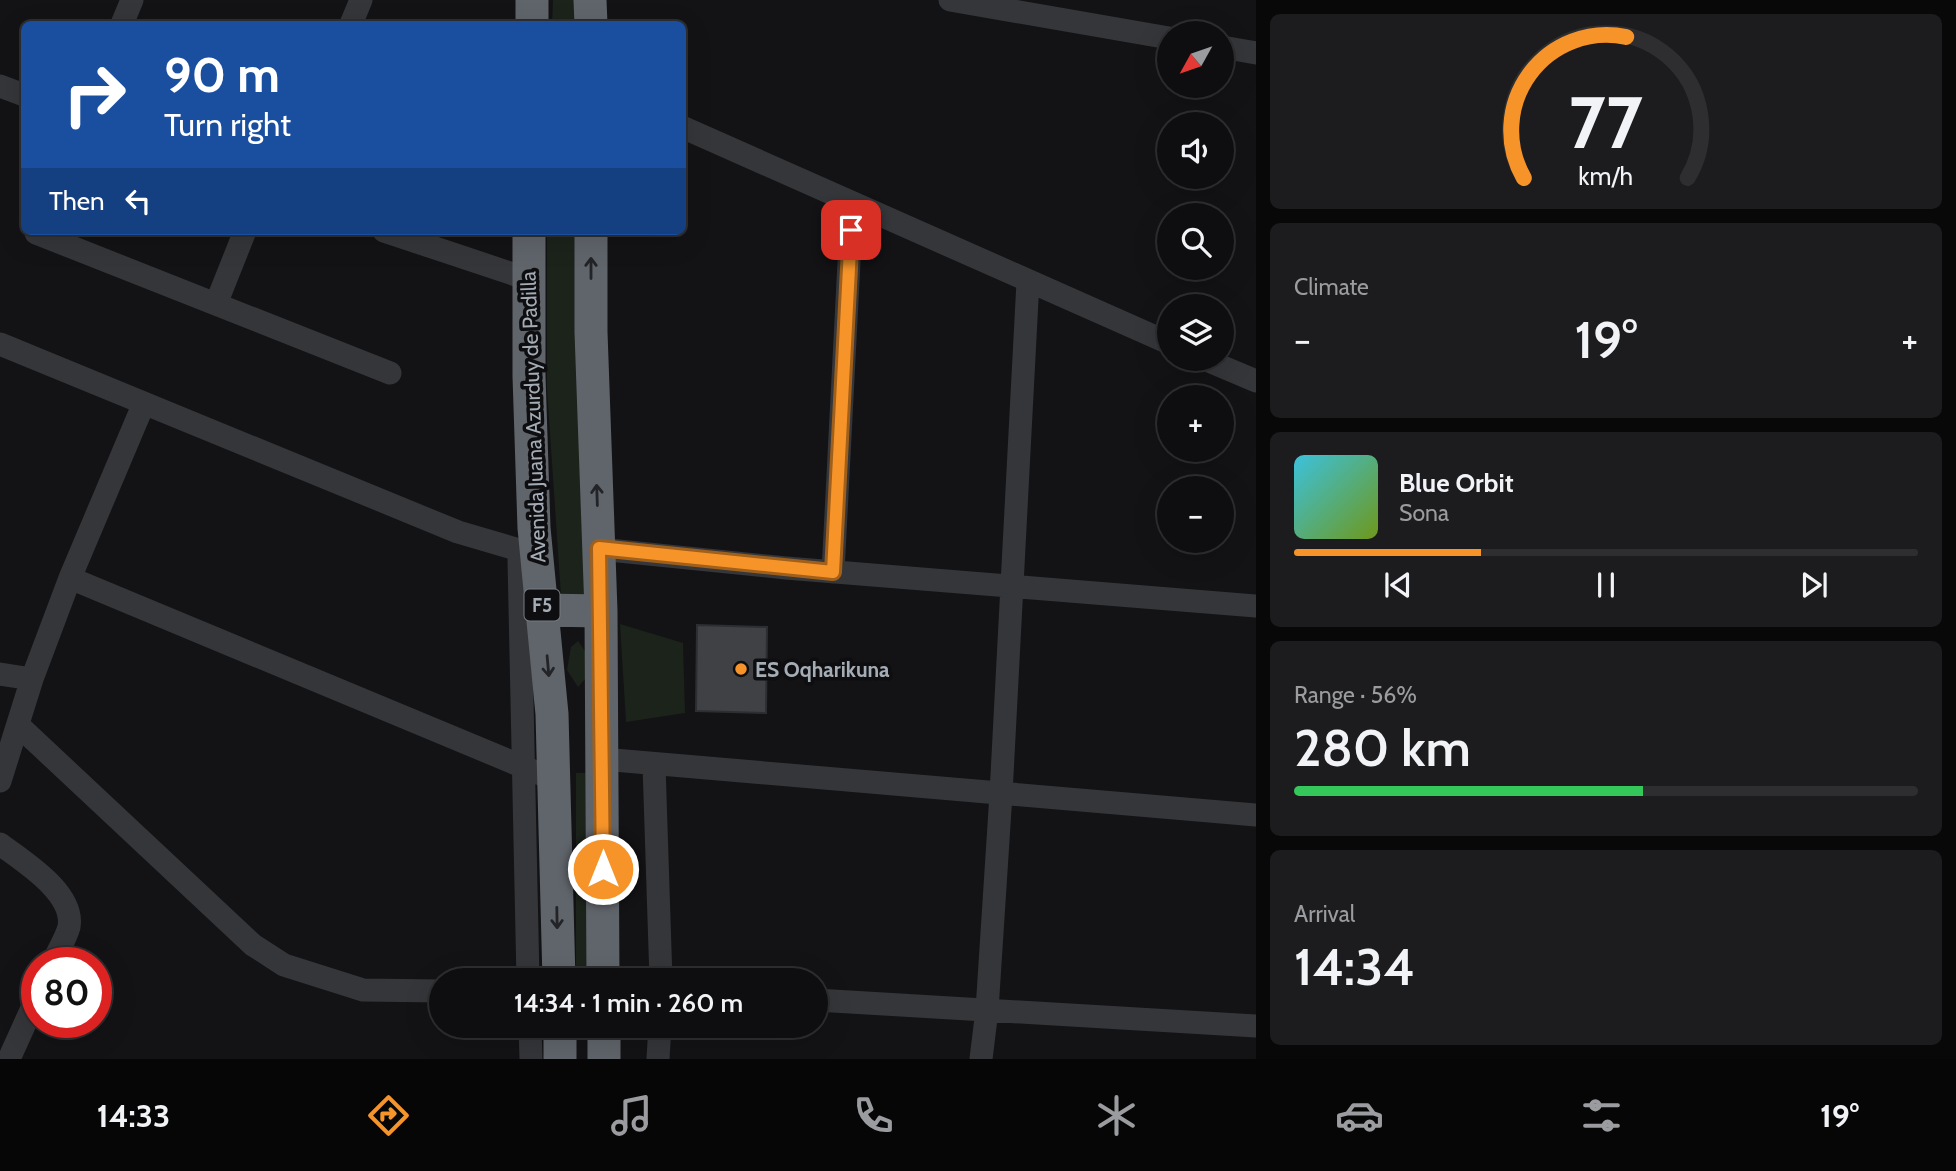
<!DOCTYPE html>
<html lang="en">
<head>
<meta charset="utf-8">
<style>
	:root { --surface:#0e0e10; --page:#1c1c1e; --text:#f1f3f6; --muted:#9b9c9f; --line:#2e2e30; --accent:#f6942a }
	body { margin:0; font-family:Cabin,sans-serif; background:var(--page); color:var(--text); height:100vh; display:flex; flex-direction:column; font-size:26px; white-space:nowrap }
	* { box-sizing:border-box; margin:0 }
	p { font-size:23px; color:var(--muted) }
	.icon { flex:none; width:38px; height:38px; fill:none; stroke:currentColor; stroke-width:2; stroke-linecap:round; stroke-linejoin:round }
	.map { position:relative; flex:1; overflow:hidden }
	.drawer { display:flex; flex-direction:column; gap:14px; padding:14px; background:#080809; width:700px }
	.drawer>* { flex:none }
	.hud { position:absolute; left:21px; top:21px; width:665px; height:214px; border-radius:10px; box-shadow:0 7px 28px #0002,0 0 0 2px var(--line); background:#1a4fa0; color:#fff; overflow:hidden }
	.needle { width:46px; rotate:230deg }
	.tools { position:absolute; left:1157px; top:21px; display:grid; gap:14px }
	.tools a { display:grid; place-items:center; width:77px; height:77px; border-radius:50%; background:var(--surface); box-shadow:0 7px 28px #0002,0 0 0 2px var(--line); font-size:35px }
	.speed { position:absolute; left:21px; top:947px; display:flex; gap:14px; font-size:35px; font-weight:700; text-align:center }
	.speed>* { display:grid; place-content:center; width:91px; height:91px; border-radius:50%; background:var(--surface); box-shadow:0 7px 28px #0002,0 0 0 2px var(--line); line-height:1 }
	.speed .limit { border:10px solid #d22; background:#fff; color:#111 }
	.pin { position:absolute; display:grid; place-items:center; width:60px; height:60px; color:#fff; margin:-30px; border-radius:14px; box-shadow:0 4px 10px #0006 }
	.me { position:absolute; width:77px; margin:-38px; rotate:0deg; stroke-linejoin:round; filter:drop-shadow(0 0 5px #0008) }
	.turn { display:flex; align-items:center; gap:24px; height:147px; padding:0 28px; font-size:32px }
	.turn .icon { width:91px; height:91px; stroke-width:2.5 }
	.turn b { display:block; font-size:49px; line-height:60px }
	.then { display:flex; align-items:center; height:66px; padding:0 28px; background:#0003; gap:14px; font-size:26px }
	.big { font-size:52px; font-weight:600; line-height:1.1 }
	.drawer .tile { flex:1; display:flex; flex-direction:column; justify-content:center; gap:10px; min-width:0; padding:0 24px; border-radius:10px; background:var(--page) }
	.drawer .dial { align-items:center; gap:0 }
	.dial svg { height:182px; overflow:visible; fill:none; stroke:var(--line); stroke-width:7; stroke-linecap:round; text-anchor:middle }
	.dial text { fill:var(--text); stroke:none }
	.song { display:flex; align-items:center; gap:21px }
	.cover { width:84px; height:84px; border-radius:10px; background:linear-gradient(135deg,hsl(190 70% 55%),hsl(80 70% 35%)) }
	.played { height:7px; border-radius:4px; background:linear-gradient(90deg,var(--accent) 30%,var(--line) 30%) }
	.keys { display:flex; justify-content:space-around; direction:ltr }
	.heat { display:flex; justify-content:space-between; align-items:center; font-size:38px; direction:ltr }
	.charge { height:10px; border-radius:5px; background:linear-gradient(90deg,#34c759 56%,var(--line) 0) }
	.trip { position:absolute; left:429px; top:968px; width:399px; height:70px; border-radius:35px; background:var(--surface); box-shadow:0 7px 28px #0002,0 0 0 2px var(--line); font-weight:600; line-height:70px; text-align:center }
	.tab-bar { display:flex; height:112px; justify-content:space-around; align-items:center; background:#060606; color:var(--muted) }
	.tab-bar .icon { width:49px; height:49px }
	.tab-bar .on { color:var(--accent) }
	.tab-bar b { font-size:32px; color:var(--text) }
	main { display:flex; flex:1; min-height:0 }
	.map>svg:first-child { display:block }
</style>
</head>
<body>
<main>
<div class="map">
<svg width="1256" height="1059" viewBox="0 0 1256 1059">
	<rect width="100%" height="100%" fill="#131315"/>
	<path fill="#1b231b" d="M553,0H575V24H552Z
		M547,231H578L577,377L585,597L561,596L547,389Z
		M620,624L683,643L685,713L626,722Z
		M578,641L589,657L586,678L578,687L567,670L571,647Z
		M576,773H587L588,980H576Z"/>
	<path fill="#3f4145" stroke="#2d2e31" stroke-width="2" d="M697,625L767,627L766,713L696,711Z"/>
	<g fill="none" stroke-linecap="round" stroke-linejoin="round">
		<path stroke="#34363a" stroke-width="23" d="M950,0L1169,38
			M122,24L132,0
			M351,24L361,0
			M1222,47L1256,53
			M0,86L24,95
			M682,127L1169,343
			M384,231L528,279
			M36,233L390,373
			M216,304L245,231
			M0,344L458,532L519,550L530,578
			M1204,359L1256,381
			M599,549L786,568L1256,606
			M519,560L528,980
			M833,572L852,204
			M70,578L555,780
			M0,674L32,679
			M18,725L253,945L284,965L363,990L441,991
			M602,759L1256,815
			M654,765L661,980
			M0,781L32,679L70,578L144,403
			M0,844C24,862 75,893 69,927C66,938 58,951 53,962
			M816,1000L1256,1026
			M530,1026L531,1059
			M9,1059L37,997
			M658,1059L660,1026
			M981,1059L987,1010L1001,794L1028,281"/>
		<path stroke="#60656b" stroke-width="33" d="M590,0L591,24
			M532,24V0
			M529,231V376L534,528L552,714L559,980
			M591,231V332L601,611L603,980
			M543,610L601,611
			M560,1026V1059
			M604,1026V1059"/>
	</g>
	<defs><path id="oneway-shaft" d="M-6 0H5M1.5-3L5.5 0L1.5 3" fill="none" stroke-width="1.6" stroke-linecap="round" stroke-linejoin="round" transform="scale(1.75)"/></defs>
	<g stroke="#222427">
		<use href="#oneway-shaft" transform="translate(591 268) rotate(-90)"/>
		<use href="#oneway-shaft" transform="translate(597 495) rotate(-92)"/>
		<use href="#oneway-shaft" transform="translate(548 666) rotate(85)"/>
		<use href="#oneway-shaft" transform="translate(557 918) rotate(89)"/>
	</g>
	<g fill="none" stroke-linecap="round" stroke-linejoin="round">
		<defs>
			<path id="route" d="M603,869L599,548L833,572L851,230"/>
		</defs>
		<use href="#route" stroke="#a0601b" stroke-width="18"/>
		<use href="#route" stroke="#f6942a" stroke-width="12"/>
	</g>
	<circle fill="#f6942a" stroke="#0e0e10" stroke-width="2.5" cx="741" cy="669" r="7"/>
	<g text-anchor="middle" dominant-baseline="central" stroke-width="7" stroke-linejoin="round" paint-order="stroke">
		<rect fill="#0e0e10" stroke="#777d84" stroke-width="2" x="524.5" y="589.5" width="35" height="31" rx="5"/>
		<g font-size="19" font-weight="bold" fill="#a4acb6">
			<text x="542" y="605">F5</text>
		</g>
		<g font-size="21" fill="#a4acb6" stroke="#0e0e10">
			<text transform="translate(533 417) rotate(-92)">Avenida Juana Azurduy de Padilla</text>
		</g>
		<g font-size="21" font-weight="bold" fill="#a4acb6" stroke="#0e0e10" text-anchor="start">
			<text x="755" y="669">ES Oqharikuna</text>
		</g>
	</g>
</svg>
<div class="tools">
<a><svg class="needle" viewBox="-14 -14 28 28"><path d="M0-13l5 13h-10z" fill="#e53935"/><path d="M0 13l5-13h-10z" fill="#9b9c9f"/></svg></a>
<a><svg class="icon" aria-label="sound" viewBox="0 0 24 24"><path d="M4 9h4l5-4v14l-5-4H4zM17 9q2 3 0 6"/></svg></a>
<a><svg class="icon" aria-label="search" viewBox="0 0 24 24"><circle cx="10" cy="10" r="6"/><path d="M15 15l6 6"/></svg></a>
<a><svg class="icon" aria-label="layers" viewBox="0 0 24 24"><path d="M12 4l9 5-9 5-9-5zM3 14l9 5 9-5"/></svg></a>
<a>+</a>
<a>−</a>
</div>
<div class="speed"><div class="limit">80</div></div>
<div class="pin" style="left:851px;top:230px;background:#d93025"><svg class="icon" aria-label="arrive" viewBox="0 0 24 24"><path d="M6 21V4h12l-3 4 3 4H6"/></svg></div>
<svg class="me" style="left:603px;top:869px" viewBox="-20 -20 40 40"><circle r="17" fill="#f6942a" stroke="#fff" stroke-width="3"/><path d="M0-11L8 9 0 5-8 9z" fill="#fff"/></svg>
<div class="trip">14:34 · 1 min · 260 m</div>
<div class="hud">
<div class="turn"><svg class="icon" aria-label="right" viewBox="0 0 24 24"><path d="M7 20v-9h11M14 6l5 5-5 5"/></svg><div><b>90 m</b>Turn right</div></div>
<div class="then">Then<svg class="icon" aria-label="left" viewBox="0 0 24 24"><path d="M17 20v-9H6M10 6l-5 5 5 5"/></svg></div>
</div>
</div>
<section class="drawer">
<div class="tile dial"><svg viewBox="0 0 100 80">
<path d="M14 69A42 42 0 1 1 86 69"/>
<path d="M14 69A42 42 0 0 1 59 7" stroke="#f6942a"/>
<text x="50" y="56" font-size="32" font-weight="700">77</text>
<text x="50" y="72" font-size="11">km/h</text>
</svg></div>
<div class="tile"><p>Climate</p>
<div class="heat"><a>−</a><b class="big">19°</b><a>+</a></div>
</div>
<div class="tile">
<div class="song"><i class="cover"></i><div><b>Blue Orbit</b><p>Sona</p></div></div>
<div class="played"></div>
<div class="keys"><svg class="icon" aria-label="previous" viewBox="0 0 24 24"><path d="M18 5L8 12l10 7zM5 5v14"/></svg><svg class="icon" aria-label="pause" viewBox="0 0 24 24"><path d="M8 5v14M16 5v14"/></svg><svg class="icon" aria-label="next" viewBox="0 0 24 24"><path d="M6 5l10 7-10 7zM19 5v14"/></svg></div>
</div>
<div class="tile"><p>Range · 56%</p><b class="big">280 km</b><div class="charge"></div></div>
<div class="tile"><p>Arrival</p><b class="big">14:34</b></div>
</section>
</main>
<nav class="tab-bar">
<b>14:33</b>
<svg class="icon on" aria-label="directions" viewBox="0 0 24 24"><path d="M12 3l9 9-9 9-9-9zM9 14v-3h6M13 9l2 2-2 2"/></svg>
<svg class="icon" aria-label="music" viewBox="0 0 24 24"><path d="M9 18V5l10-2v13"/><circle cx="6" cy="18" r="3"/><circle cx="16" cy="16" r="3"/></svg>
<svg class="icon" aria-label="phone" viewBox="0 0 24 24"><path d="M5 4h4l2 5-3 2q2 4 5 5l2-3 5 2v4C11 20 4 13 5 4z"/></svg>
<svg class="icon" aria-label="climate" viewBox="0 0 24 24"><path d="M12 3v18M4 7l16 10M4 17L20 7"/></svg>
<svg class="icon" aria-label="car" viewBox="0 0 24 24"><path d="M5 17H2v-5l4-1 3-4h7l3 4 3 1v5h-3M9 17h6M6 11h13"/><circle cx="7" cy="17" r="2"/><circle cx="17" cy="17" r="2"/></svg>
<svg class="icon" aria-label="filters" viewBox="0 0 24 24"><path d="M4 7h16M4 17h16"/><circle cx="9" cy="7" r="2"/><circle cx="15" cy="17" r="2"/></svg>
<b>19°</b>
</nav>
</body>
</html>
